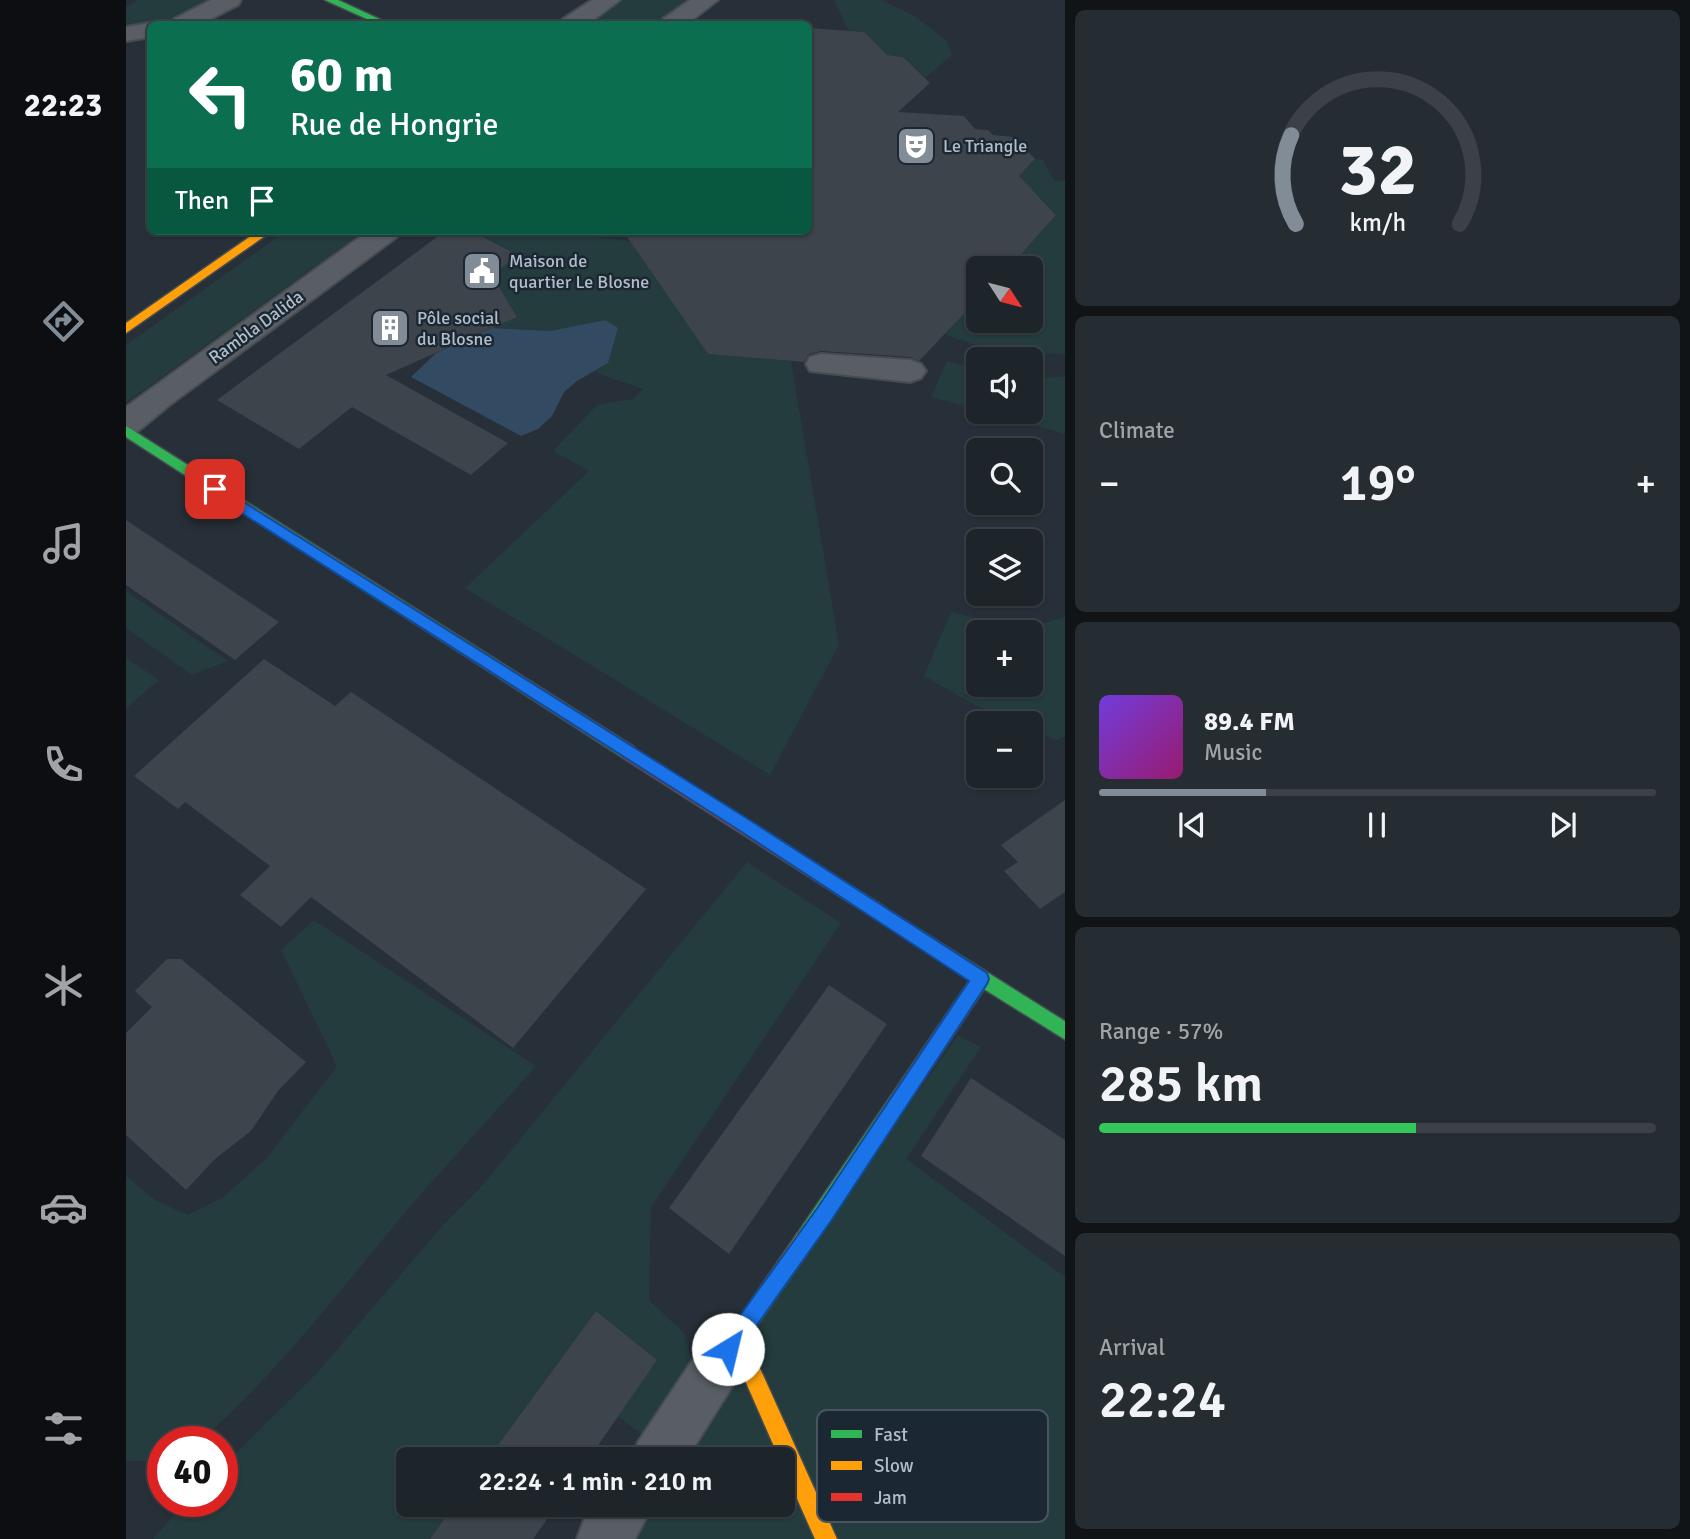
<!DOCTYPE html>
<meta charset="utf-8">
<style>
:root{--surface:#1d242a;--page:#252c32;--text:#f1f3f6;--muted:#a0a4a8;--line:#3b4147;--accent:#818c96}
body{margin:0;font-family:Signika,sans-serif;background:var(--page);color:var(--text);height:100vh;display:flex;flex-direction:column;font-size:26px;white-space:nowrap}
*{box-sizing:border-box;margin:0}
p{font-size:23px;color:var(--muted)}
.icon{flex:none;width:38px;height:38px;fill:none;stroke:currentColor;stroke-width:2;stroke-linecap:round;stroke-linejoin:round}
.map{position:relative;flex:1;overflow:hidden}
.panel{display:flex;flex-direction:column;gap:10px;padding:10px;background:#101417;width:625px}
.panel>*{flex:none}
.banner{position:absolute;left:21px;top:21px;width:665px;height:214px;border-radius:10px;box-shadow:0 2px 5px #0004,0 0 0 2px var(--line);background:#0b6e4f;color:#fff;overflow:hidden}
.needle{width:46px;rotate:126deg}
.buttons{position:absolute;left:840px;top:256px;display:grid;gap:14px}
.buttons a{display:grid;place-items:center;width:77px;height:77px;border-radius:10px;background:var(--surface);box-shadow:0 2px 5px #0004,0 0 0 2px var(--line);font-size:35px}
.speed{position:absolute;left:21px;top:1426px;display:flex;gap:14px;font-size:35px;font-weight:700;text-align:center}
.speed>*{display:grid;place-content:center;width:91px;height:91px;border-radius:50%;background:var(--surface);box-shadow:0 2px 5px #0004,0 0 0 2px var(--line);line-height:1}
.speed .limit{border:10px solid #d22;background:#fff;color:#111}
.pin{position:absolute;display:grid;place-items:center;width:60px;height:60px;color:#fff;margin:-30px;border-radius:14px;box-shadow:0 4px 10px #0006}
.me{position:absolute;width:77px;margin:-38px;rotate:36deg;stroke-linejoin:round;filter:drop-shadow(0 0 5px #0008)}
.turn{display:flex;align-items:center;gap:24px;height:147px;padding:0 28px;font-size:32px}
.turn .icon{width:91px;height:91px;stroke-width:2.5}
.turn b{display:block;font-size:49px;line-height:60px}
.then{display:flex;align-items:center;height:66px;padding:0 28px;background:#0003;gap:14px;font-size:26px}
.big{font-size:52px;font-weight:600;line-height:1.1}
.panel .widget{flex:1;display:flex;flex-direction:column;justify-content:center;gap:10px;min-width:0;padding:0 24px;border-radius:10px;background:var(--page)}
.panel .dial{align-items:center;gap:0}
.dial svg{height:182px;overflow:visible;fill:none;stroke:var(--line);stroke-width:7;stroke-linecap:round;text-anchor:middle}
.dial text{fill:var(--text);stroke:none}
.song{display:flex;align-items:center;gap:21px}
.cover{width:84px;height:84px;border-radius:10px;background:linear-gradient(135deg,hsl(260 70% 55%),hsl(320 70% 35%))}
.played{height:7px;border-radius:4px;background:linear-gradient(90deg,var(--accent) 30%,var(--line) 30%)}
.keys{display:flex;justify-content:space-around;direction:ltr}
.heat{display:flex;justify-content:space-between;align-items:center;font-size:38px;direction:ltr}
.charge{height:10px;border-radius:5px;background:linear-gradient(90deg,#34c759 57%,var(--line) 0)}
.trip{position:absolute;left:270px;top:1447px;width:399px;height:70px;border-radius:10px;background:var(--surface);box-shadow:0 2px 5px #0004,0 0 0 2px var(--line);font-weight:600;line-height:70px;text-align:center}
main{display:flex;flex:1;min-height:0}
.dock{display:flex;flex-direction:column;width:126px;justify-content:space-around;align-items:center;background:#0c0e11;color:var(--muted)}
.dock .icon{width:49px;height:49px}
.dock .active{color:var(--accent)}
.dock b{font-size:32px;color:var(--text)}
.map>svg:first-child{display:block}
.green{fill:#243c3d;fill-rule:evenodd}
.water{fill:#334b62}
.building{fill:#3d444b}
.lines{fill:none;stroke-linecap:round;stroke-linejoin:round}
.street-casing{stroke:#464c52;stroke-width:4}
.fast-casing{stroke:#464c52;stroke-width:3}
.slow-casing{stroke:#464c52;stroke-width:3}
.jam-casing{stroke:#464c52;stroke-width:3}
.street{fill:#585e64;fill-rule:evenodd}
.fast{fill:#30b455;fill-rule:evenodd}
.slow{fill:#ff9f0a;fill-rule:evenodd}
.jam{fill:#e5322d;fill-rule:evenodd}
.route{fill:#1a73e8;stroke:#114b97;stroke-width:2}
.labels{text-anchor:middle;dominant-baseline:central;stroke-width:5;stroke-linejoin:round;paint-order:stroke}
.far-poi-label{font-size:18px;fill:#b1bdc9;stroke:#1b2732;text-anchor:start}
.far-street-label{font-size:18px;fill:#b1bdc9;stroke:#1b2732}
.key{fill:#1b2732;stroke:#48545f;stroke-width:2}
.key-label{font-size:19px;fill:#b1bdc9}
</style>
<main>
<nav class="dock">
<b>22:23</b>
<svg class="icon active" aria-label="directions" viewBox="0 0 24 24"><path d="M12 3l9 9-9 9-9-9zM9 14v-3h6M13 9l2 2-2 2"/></svg>
<svg class="icon" aria-label="music" viewBox="0 0 24 24"><path d="M9 18V5l10-2v13"/><circle cx="6" cy="18" r="3"/><circle cx="16" cy="16" r="3"/></svg>
<svg class="icon" aria-label="phone" viewBox="0 0 24 24"><path d="M5 4h4l2 5-3 2q2 4 5 5l2-3 5 2v4C11 20 4 13 5 4z"/></svg>
<svg class="icon" aria-label="climate" viewBox="0 0 24 24"><path d="M12 3v18M4 7l16 10M4 17L20 7"/></svg>
<svg class="icon" aria-label="car" viewBox="0 0 24 24"><path d="M5 17H2v-5l4-1 3-4h7l3 4 3 1v5h-3M9 17h6M6 11h13"/><circle cx="7" cy="17" r="2"/><circle cx="17" cy="17" r="2"/></svg>
<svg class="icon" aria-label="filters" viewBox="0 0 24 24"><path d="M4 7h16M4 17h16"/><circle cx="9" cy="7" r="2"/><circle cx="15" cy="17" r="2"/></svg>
</nav>
<div class="map">
<svg width="940" height="1539" viewBox="0 0 940 1539">
<rect width="100%" height="100%" fill="#273038"/>
<path class="green" d="M12,0H92L55,20L0,29V7Z
M492,0H561L527,24H456Z
M708,0H755L789,16L820,40L826,55L799,78L777,57L761,55L738,32L722,30Z
M909,159L917,160L928,181L939,180V354C896,353 859,351 819,334L852,299V320H905V268H883L930,215L912,195L896,194L886,183Z
M160,231H238L0,403V345Z
M345,231H464L468,237L504,241L582,354L665,361L713,645L644,775L339,588L463,471L427,451L471,405L507,399L517,389L468,372L482,363L479,320L424,331L366,328L390,317L366,275L392,255Z
M821,361L852,369V409L805,397Z
M939,377V434L859,411H905V378Z
M0,591L102,661L66,675L0,628Z
M825,612L896,630L939,617V736L930,740L905,728V723C873,723 826,691 798,676ZM852,632H905V684H852Z
M0,658L33,680L0,708Z
M621,862L715,923L525,1207L523,1300L558,1333L566,1362L518,1436L492,1416L531,1360L470,1311L361,1459L282,1460V1505H328L304,1539H27L60,1502H96V1467L191,1373L317,1225L355,1187Z
M188,920L410,1066C361,1122 309,1176 262,1233C202,1306 144,1380 73,1442H37V1461H0V1176L29,1200L62,1215L96,1198L141,1158L211,1066L155,950Z
M832,1035L855,1047L780,1159L939,1277V1539H489L509,1505H656V1460L536,1459Z"/>
<path class="water" d="M479,320L492,328L482,363L451,381L438,392L426,416L412,429L395,436L285,377L310,353L366,328L424,331Z"/>
<path class="building" d="M682,28L738,32L761,55L777,57L804,83L772,112L838,116L849,129L862,130L867,135L888,137L909,159L893,176L930,215L883,268H852V299L793,361L784,357L695,351L683,354L678,362L582,354L497,231H682Z
M319,231H345L392,255L366,275L391,317L260,375L382,443L345,475L226,407L173,449L91,400Z
M0,520L153,622L109,660L0,585Z
M138,659L209,706L225,692L520,889L387,1048L185,897L155,927L114,895L144,866L59,802L52,809L8,776Z
M939,800V892L914,909L878,871L892,862L875,845Z
M41,959H55L180,1062L152,1091L125,1131L89,1159L60,1190L0,1135V1033L26,1007L9,991Z
M703,985L761,1024L603,1254L543,1208Z
M845,1078L939,1140V1256L795,1156Z
M470,1311L531,1360L462,1460H361Z
M328,1505H431L407,1539H304Z"/>
<g class="lines">
<defs>
<path id="street" d="M85,0H115L112,5L75,24H45L48,19Z
M466,0H494L462,24H434L437,19Z
M564,0H592L561,24H534L537,19Z
M24,23L32,24H24V37L0,41V27Z
M242,231H275L271,237L45,404L11,432L0,435V407Z
M695,354L784,360L795,364L800,371L795,378L784,382L684,371L680,364L684,357Z
M602,1324L619,1332L627,1349L619,1366L560,1460H505L512,1442L585,1332Z
M469,1505H527L509,1539H451L458,1520Z"/>
<path id="fast" d="M199,0H212L264,24H252Z
M0,426L508,747L510,752L508,757H496L0,437Z
M751,903L940,1022V1040L858,989L685,1248L678,1251L671,1248L668,1241L671,1234L844,980L745,916L743,911L745,906Z"/>
<path id="slow" d="M132,231H146L0,333V323Z
M678,1231L685,1234L688,1241L685,1248L615,1348L632,1364L711,1539H689L656,1465V1460H654L618,1378L595,1356L592,1349L671,1234Z"/>
<path id="jam" d="M502,746L757,906L759,911L757,916L751,919L745,916L496,757L494,752L496,747Z"/>
</defs>
<use href="#street" class="street-casing"/>
<use href="#fast" class="fast-casing"/>
<use href="#slow" class="slow-casing"/>
<use href="#jam" class="jam-casing"/>
<use href="#street" class="street"/>
<use href="#fast" class="fast"/>
<use href="#slow" class="slow"/>
<use href="#jam" class="jam"/>
</g>
<path class="route" d="M89,484L622,819L861,973L863,979L861,984L705,1221L609,1356L602,1359L595,1356L592,1349L595,1342L692,1207L843,981L611,829L84,493L82,489Z"/>
<defs>
<symbol id="theatre-square" viewBox="-11 -11 22 22"><rect x="-9" y="-9" width="18" height="18" rx="4" fill="#818c96" stroke="#1b2732"/><path d="M-5-5.5Q0-4 5-5.5V0Q5 5 0 6Q-5 5-5 0ZM-3.3-2.5H-1v1.5H-3.3ZM1-2.5H3.3v1.5H1ZM-2.8 1Q0 5.5 2.8 1Z" fill="#fff"/></symbol>
<symbol id="civic-square" viewBox="-11 -11 22 22"><rect x="-9" y="-9" width="18" height="18" rx="4" fill="#818c96" stroke="#1b2732"/><path d="M-.6-6.5H3V-4.5H.6V-3L4-1V1h2V6H-6V1h2V-1L-.6-3ZM-1.2 2.5V6h2.4V2.5Z" fill="#fff"/></symbol>
<symbol id="building-square" viewBox="-11 -11 22 22"><rect x="-9" y="-9" width="18" height="18" rx="4" fill="#818c96" stroke="#1b2732"/><path d="M-4-6H4V6H1V3H-1V6H-4ZM-2.5-4.3h1.7v1.8h-1.7ZM.8-4.3h1.7v1.8H.8ZM-2.5-1h1.7V.8h-1.7ZM.8-1h1.7V.8H.8Z" fill="#fff"/></symbol>
</defs>
<g fill-rule="evenodd">
<use href="#theatre-square" x="768" y="124" width="44" height="44"/>
<use href="#civic-square" x="334" y="249" width="44" height="44"/>
<use href="#building-square" x="242" y="306" width="44" height="44"/>
</g>
<g class="labels">
<g class="far-poi-label">
<text x="817" y="146">Le Triangle</text>
<text x="383" y="261">Maison de<tspan x="383" dy="21">quartier Le Blosne</tspan></text>
<text x="291" y="318">Pôle social<tspan x="291" dy="21">du Blosne</tspan></text>
</g>
<g class="far-street-label">
<text transform="translate(130 327) rotate(-36)">Rambla Dalida</text>
</g>
</g>
<rect x="691" y="1410" width="231" height="112" rx="10" class="key"/>
<rect x="705" y="1430" width="31" height="8" fill="#30b455"/>
<rect x="705" y="1461" width="31" height="9" fill="#ff9f0a"/>
<rect x="705" y="1493" width="31" height="8" fill="#e5322d"/>
<g class="key-label">
<text x="748" y="1441">Fast</text>
<text x="748" y="1472">Slow</text>
<text x="748" y="1504">Jam</text>
</g>
</svg>
<div class="buttons">
<a><svg class="needle" viewBox="-14 -14 28 28"><path d="M0-13l5 13h-10z" fill="#e53935"/><path d="M0 13l5-13h-10z" fill="#a0a4a8"/></svg></a>
<a><svg class="icon" aria-label="sound" viewBox="0 0 24 24"><path d="M4 9h4l5-4v14l-5-4H4zM17 9q2 3 0 6"/></svg></a>
<a><svg class="icon" aria-label="search" viewBox="0 0 24 24"><circle cx="10" cy="10" r="6"/><path d="M15 15l6 6"/></svg></a>
<a><svg class="icon" aria-label="layers" viewBox="0 0 24 24"><path d="M12 4l9 5-9 5-9-5zM3 14l9 5 9-5"/></svg></a>
<a>+</a>
<a>−</a>
</div>
<div class="speed"><div class="limit">40</div></div>
<div class="pin" style="left:89px;top:489px;background:#d93025"><svg class="icon" aria-label="arrive" viewBox="0 0 24 24"><path d="M6 21V4h12l-3 4 3 4H6"/></svg></div>
<svg class="me" style="left:602px;top:1349px" viewBox="-20 -20 40 40"><circle r="19" fill="#fff"/><path d="M0-13L10 11 0 6-10 11z" fill="#1a73e8"/></svg>
<div class="trip">22:24 · 1 min · 210 m</div>
<div class="banner">
<div class="turn"><svg class="icon" aria-label="left" viewBox="0 0 24 24"><path d="M17 20v-9H6M10 6l-5 5 5 5"/></svg><div><b>60 m</b>Rue de Hongrie</div></div>
<div class="then">Then<svg class="icon" aria-label="arrive" viewBox="0 0 24 24"><path d="M6 21V4h12l-3 4 3 4H6"/></svg></div>
</div>
</div>
<section class="panel">
<div class="widget dial"><svg viewBox="0 0 100 80">
<path d="M14 69A42 42 0 1 1 86 69"/>
<path d="M14 69A42 42 0 0 1 12 30" stroke="#818c96"/>
<text x="50" y="56" font-size="32" font-weight="700">32</text>
<text x="50" y="72" font-size="11">km/h</text>
</svg></div>
<div class="widget"><p>Climate</p>
<div class="heat"><a>−</a><b class="big">19°</b><a>+</a></div>
</div>
<div class="widget">
<div class="song"><i class="cover"></i><div><b>89.4 FM</b><p>Music</p></div></div>
<div class="played"></div>
<div class="keys"><svg class="icon" aria-label="previous" viewBox="0 0 24 24"><path d="M18 5L8 12l10 7zM5 5v14"/></svg><svg class="icon" aria-label="pause" viewBox="0 0 24 24"><path d="M8 5v14M16 5v14"/></svg><svg class="icon" aria-label="next" viewBox="0 0 24 24"><path d="M6 5l10 7-10 7zM19 5v14"/></svg></div>
</div>
<div class="widget"><p>Range · 57%</p><b class="big">285 km</b><div class="charge"></div></div>
<div class="widget"><p>Arrival</p><b class="big">22:24</b></div>
</section>
</main>
